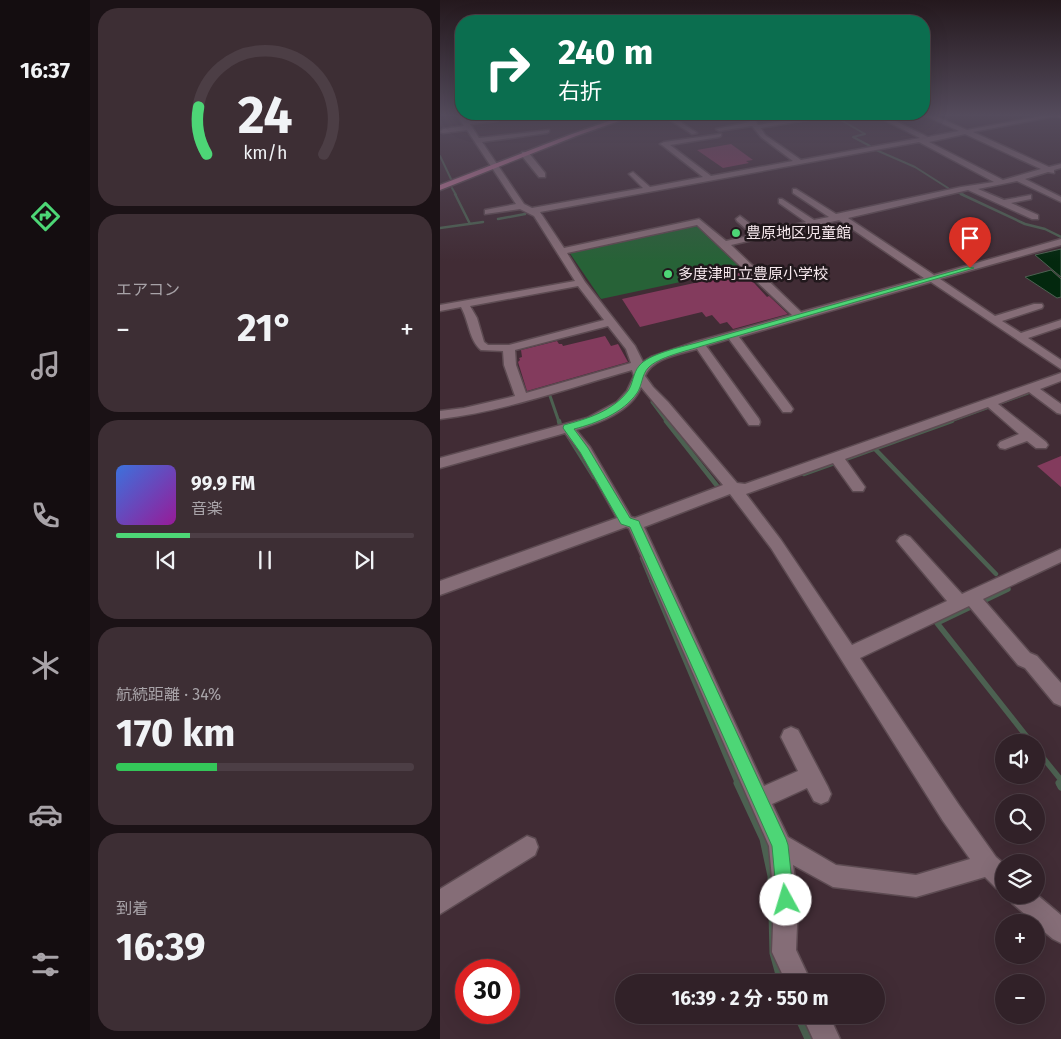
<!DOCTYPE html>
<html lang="ja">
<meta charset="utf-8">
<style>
:root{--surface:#312128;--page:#3d2e34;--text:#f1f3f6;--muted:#a8a3a8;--line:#4c3e45;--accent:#4dd676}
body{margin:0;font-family:"Fira Sans","Noto Sans JP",sans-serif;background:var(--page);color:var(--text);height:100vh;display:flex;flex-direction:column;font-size:19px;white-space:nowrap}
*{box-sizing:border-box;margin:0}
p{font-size:16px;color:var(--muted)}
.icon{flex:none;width:28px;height:28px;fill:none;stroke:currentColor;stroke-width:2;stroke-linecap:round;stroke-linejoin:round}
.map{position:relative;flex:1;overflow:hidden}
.side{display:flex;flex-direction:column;gap:8px;padding:8px;background:#1b1216;width:350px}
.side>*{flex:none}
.guide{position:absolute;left:15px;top:15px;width:475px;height:105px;border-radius:20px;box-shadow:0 5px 20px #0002,0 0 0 1px var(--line);background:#0b6e4f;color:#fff;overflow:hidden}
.fabs{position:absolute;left:555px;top:734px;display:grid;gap:10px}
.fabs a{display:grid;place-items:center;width:50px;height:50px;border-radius:50%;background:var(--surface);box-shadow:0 5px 20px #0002,0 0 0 1px var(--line);font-size:25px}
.speed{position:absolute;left:15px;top:959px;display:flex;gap:10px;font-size:25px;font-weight:700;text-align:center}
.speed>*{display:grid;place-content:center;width:65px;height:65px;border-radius:50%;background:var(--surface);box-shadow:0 5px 20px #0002,0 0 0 1px var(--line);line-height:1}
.speed .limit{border:8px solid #d22;background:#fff;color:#111}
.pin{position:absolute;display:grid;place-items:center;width:42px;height:42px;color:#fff;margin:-51px -21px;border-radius:50% 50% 50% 0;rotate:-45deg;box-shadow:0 0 5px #0007}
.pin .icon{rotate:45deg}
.me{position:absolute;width:55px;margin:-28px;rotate:354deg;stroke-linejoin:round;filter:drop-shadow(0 0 4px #0008)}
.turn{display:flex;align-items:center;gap:18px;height:105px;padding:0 20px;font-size:22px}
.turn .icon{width:65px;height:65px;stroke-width:2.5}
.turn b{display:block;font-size:35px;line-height:42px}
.big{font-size:38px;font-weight:700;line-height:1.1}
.side .card{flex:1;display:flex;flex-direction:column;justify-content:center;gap:8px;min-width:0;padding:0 18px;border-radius:20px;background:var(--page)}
.side .dial{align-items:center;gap:0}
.dial svg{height:130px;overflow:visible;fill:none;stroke:var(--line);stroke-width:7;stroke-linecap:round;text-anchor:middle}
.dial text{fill:var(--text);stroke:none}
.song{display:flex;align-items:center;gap:15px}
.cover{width:60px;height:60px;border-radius:8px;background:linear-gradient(135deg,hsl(220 70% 55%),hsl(300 70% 35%))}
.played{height:5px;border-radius:2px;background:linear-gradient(90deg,var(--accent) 25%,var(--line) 25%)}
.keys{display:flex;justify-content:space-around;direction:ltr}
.heat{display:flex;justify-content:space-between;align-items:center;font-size:28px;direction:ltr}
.charge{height:8px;border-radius:4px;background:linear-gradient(90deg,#34c759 34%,var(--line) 0)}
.trip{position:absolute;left:175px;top:974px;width:270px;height:50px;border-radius:25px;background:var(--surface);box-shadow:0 5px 20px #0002,0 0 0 1px var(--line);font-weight:700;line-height:50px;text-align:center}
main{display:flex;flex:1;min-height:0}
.menu{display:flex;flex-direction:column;width:90px;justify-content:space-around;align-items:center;background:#140d10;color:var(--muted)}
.menu .icon{width:35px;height:35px}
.menu .current{color:var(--accent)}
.menu b{font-size:22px;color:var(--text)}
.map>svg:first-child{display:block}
.green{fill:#276237}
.water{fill:#03280e;stroke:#4c6151}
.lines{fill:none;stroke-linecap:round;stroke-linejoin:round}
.stream-far5{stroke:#4c6151;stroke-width:2}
.stream-far4{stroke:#4c6151;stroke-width:2.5}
.stream-far3{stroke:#4c6151;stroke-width:3}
.stream-far2{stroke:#4c6151;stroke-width:4.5}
.stream-far1{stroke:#4c6151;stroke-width:5.5}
.stream{stroke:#4c6151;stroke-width:7}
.building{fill:#833b5d}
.minor-casing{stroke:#5d4b52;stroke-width:3}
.major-casing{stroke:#5d4b52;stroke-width:3}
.minor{fill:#856d77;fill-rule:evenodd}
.major{fill:#c07899;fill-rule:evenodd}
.route{fill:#4dd676;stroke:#328b4d}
.poi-dot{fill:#4dd676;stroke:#21181c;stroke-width:2}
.labels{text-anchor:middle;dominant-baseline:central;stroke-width:5;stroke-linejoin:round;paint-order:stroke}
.far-poi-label{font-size:15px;fill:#f5e7ec;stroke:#21181c;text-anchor:start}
</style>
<main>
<nav class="menu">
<b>16:37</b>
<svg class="icon current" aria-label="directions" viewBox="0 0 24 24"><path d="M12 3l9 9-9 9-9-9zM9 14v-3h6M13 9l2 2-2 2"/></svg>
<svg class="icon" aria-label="music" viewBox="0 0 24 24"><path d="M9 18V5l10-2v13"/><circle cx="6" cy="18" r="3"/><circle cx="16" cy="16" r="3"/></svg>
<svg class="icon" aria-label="phone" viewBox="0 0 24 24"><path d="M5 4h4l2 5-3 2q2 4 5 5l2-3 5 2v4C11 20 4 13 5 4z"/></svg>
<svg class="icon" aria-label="climate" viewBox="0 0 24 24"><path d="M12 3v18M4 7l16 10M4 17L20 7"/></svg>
<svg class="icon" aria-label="car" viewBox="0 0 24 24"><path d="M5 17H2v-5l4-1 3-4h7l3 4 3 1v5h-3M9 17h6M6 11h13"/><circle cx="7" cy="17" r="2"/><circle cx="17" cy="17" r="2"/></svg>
<svg class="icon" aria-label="filters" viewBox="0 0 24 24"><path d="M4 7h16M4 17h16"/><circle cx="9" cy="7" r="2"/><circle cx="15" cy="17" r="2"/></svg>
</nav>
<section class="side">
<div class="card dial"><svg viewBox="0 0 100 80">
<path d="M14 69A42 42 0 1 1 86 69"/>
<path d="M14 69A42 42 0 0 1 9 40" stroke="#4dd676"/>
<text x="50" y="56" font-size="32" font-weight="700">24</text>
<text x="50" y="72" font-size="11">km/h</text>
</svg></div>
<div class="card"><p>エアコン</p>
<div class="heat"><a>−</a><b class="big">21°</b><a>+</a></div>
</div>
<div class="card">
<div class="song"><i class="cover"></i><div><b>99.9 FM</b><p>音楽</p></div></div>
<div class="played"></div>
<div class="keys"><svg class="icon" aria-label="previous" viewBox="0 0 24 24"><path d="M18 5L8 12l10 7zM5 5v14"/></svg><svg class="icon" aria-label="pause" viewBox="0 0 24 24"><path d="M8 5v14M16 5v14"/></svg><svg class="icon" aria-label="next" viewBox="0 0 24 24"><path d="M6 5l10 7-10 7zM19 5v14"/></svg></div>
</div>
<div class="card"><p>航続距離 · 34%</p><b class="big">170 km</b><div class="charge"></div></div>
<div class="card"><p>到着</p><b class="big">16:39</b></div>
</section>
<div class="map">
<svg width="621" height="1039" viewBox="0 0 621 1039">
<rect width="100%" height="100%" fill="#412c35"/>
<path class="green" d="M258,225L306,268L161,299L129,252Z"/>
<path class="water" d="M621,249V277L595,255Z
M611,270L621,279V297L617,298L585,277Z"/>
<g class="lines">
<path class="stream-far5" d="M345,115L353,120
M356,122L394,116L425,134L413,137L430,146
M436,150L475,167L508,188
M0,156L11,179
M12,188L16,195
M517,192L524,195"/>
<path class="stream-far4" d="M15,194L30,224
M521,194L585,224L605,229L621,237
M58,219L85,214
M0,228L43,222"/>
<path class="stream-far3" d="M109,393L119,422
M212,402L227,422
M508,422L588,393"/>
<path class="stream-far2" d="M119,421L120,425
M226,421L278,487
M129,437L154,477
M435,449L556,574
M364,474L512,421
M202,558L212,582"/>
<path class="stream-far1" d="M212,581L298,784
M568,589L497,623L591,742
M596,749L621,780
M619,784L621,782"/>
<path class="stream" d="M297,783L323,839L331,876L333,953L341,982
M619,783L621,787
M357,1015L368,1039"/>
</g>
<path class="building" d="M291,144L313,160L306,161L309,163L283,168L257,150Z
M304,272L327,297L329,296L348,314L293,329L287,322L280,324L272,315L266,317L262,312L200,327L182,299Z
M165,336L171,346L178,344L188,362L87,391L78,362L80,360L79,358L82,357L81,350L117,341L119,344H122L123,346Z
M621,456V487L597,466Z"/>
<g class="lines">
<defs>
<path id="minor" d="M17,115H23L27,121L59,118L60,119L57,121L30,124L39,138L109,130V132L107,133L42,142L84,204L92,208L203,188L189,174L193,172L210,187L263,177L222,145L220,144L224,142L281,134V136L279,137L230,145L271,176L353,161L321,137L312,126L279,131L276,129L310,122L305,115H311L318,125L378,115H395L321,128L325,135L361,160L480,138L434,115H443L488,137L519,131L484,115H493L527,130L606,115H621L533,132L609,167L621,164V168L614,170V173L608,172L585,179L621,197V202L577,181L538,189L564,200L591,195V199L571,203L598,215V219H592L528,190L408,218L494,275L621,239V245L500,279L555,316L594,304H602L603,306L602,308L562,321L581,333L621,320V327L588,338L621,360V369L491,282L299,337L351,406L353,409L351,412H343L289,339L266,346L319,419L320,422L319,425H309L257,349C240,354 212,358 205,376L213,387L228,402L297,483L305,484L621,373V381L600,389L621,404V414L617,413L589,392L558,404L606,442L608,445L606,448H596L587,441L565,449L560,448L558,445L560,442L579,434L548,407L405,459L425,487L423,491H413L393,463L306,494L341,540L412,645L507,601L460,545L457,541L460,537L465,535L470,537L522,594L621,549V562L543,599L590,653L597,656L621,683V706L614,703L585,668L578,665L529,606L420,658L519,805L556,857L564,864V891L556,888L545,877L476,897L393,887L353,865L358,900L356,950L371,982H346L332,952L334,900L329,846L189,528L186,527L0,595V581L177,518L140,452L125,433L0,468V458L147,418L177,402L187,391L194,376L192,370C129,388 65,411 0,419V411L24,408L75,396L64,365L63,351L41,350C29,340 29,321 21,307L0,311V305L135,281L94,216L80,209L45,214V210L76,204L27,130L3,133L0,132L3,129L24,126ZM525,134L601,169L563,180L489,142ZM479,142L554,182L521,187L396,214L356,189H353V193L389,217L374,220L342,199H339V203L366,222L322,233L300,216L296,219L297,221L313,235L286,241L259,219L124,248L100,212ZM399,220L484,278L361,312L291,245ZM257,225L352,315L255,342L211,357L203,362L195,346L145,282L127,253ZM138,286L164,320L69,345H48L44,342L37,318L30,306ZM168,326L186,349L191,363L86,393L76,365L75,350ZM201,387L283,485L195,518L191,517L150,447L136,430C159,423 191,412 201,387ZM290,494L331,548L503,821L530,859L476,875L396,865L348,837L332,804L367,788L374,801L381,804L388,801L391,794L388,787L358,730L351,727L344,730L341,737L358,771L324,786L204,527Z
M222,115H230L257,133L252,134Z
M82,152H88L105,173V177H99L82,156Z
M87,836L95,839L98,847L95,855L0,914V889Z
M596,894L621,915V943L613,939L596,925V922H594L572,903L569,895Z
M362,1015H389L400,1039H373Z"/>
<path id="major" d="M186,115H196L136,136L0,190V185L132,134Z
M615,115H621V118Z"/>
</defs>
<use href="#minor" class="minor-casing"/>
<use href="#major" class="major-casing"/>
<use href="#minor" class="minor"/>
<use href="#major" class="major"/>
</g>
<linearGradient id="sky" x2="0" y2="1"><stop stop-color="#24181d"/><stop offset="0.44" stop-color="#544b5c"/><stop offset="1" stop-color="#544b5c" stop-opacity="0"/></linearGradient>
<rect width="621" height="261" fill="url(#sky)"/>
<path class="route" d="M528,267L534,268L262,346C247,351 218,357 208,368C202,374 202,386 197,393C183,413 157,423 134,429L148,448L190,518L199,521L200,524L346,839L348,845L354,900L352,906L346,908L339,906L337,900L332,846L190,527L181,524L140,452L123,428L124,425C147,419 173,411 188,391C193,384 193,373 199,366C208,354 241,347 256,343Z"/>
<g class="poi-dot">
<circle cx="296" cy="233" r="5"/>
<circle cx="228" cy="274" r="5"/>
</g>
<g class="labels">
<g class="far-poi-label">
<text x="306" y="233">豊原地区児童館</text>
<text x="238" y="274">多度津町立豊原小学校</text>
</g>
</g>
</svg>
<div class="fabs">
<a><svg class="icon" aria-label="sound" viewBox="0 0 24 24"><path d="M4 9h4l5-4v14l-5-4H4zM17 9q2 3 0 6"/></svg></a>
<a><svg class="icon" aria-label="search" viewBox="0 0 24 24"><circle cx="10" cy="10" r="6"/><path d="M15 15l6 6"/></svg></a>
<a><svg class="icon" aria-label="layers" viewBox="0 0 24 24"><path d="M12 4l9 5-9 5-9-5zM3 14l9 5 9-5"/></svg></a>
<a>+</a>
<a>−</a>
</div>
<div class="speed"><div class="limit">30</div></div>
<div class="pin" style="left:530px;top:268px;background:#d93025"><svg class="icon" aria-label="arrive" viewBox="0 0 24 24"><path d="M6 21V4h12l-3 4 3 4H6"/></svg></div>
<svg class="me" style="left:346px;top:900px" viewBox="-20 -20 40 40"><circle r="19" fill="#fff"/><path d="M0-13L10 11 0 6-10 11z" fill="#4dd676"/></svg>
<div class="trip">16:39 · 2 分 · 550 m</div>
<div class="guide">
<div class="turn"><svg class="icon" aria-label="right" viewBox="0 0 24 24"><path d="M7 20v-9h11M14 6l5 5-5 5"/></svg><div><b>240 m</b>右折</div></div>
</div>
</div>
</main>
